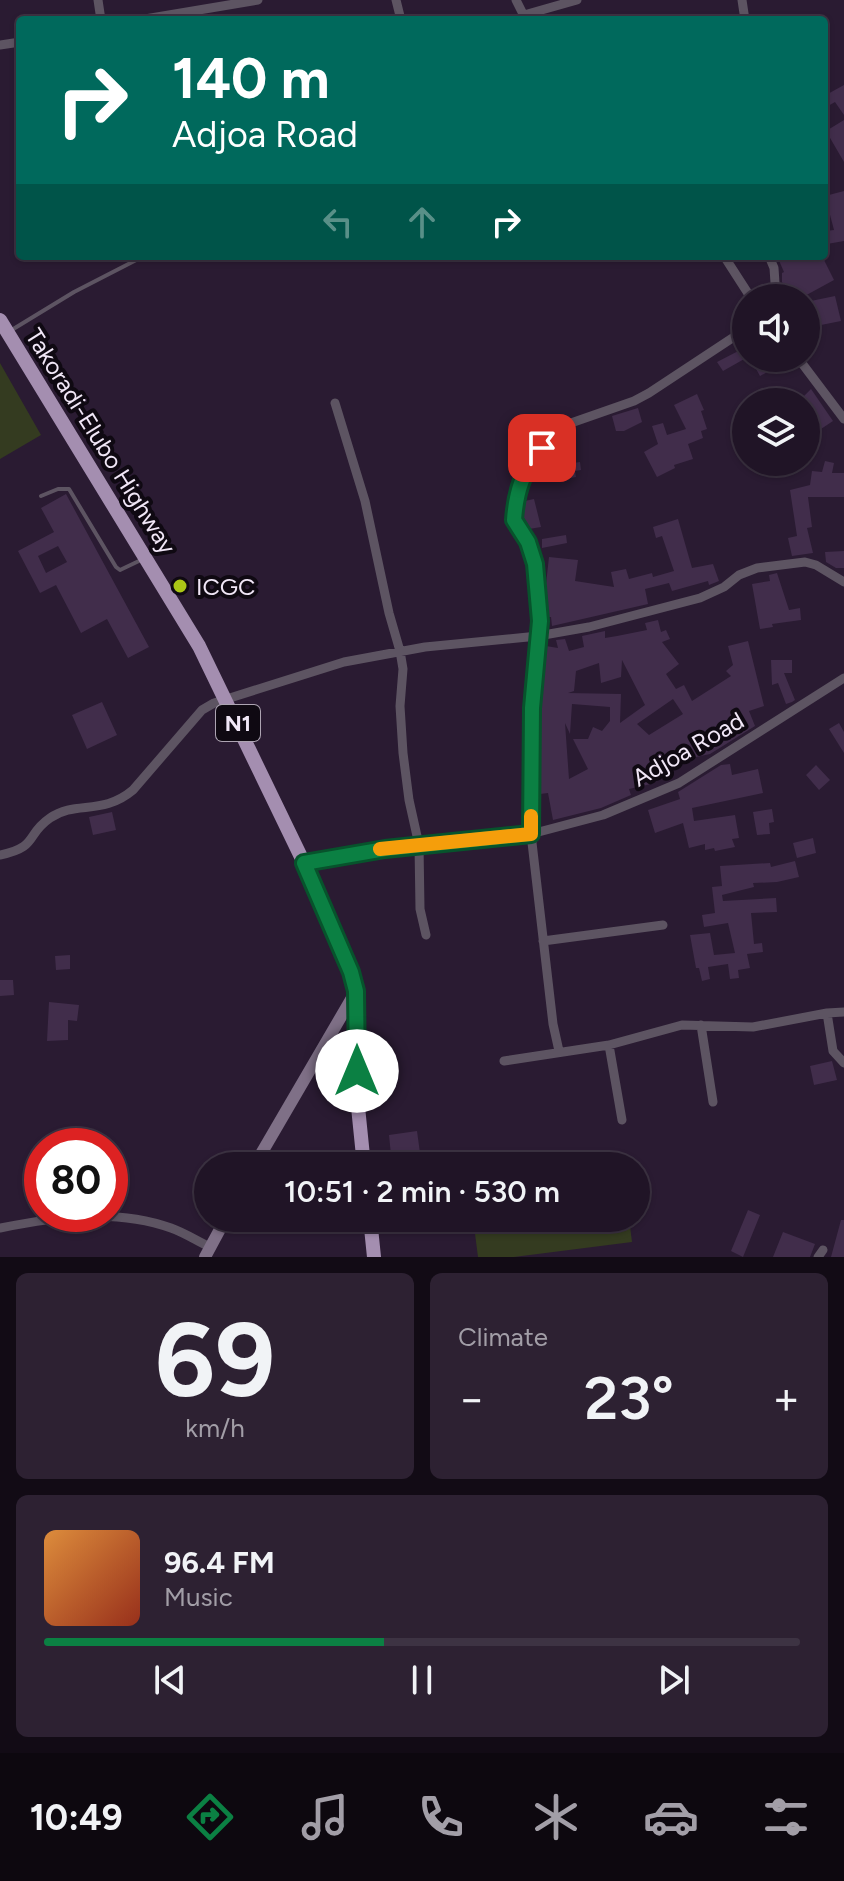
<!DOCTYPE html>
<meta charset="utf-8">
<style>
:root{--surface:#201426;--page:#2d2132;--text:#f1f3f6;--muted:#a29ea7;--line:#3d3343;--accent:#0b8043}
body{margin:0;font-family:Figtree,sans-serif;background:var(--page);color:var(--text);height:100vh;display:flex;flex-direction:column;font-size:30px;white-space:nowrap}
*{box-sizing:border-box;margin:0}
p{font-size:26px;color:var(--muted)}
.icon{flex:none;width:44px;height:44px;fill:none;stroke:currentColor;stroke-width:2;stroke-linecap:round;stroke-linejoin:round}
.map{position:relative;height:1257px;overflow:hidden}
.details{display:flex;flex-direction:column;gap:16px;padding:16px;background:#120b15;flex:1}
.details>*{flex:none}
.top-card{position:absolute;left:16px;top:16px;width:812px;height:244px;border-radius:8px;box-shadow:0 2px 6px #0004,0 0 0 2px var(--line);background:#00695c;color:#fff;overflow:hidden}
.controls{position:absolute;left:732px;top:284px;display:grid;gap:16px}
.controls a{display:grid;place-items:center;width:88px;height:88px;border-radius:50%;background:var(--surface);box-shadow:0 2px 6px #0004,0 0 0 2px var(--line);font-size:40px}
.speed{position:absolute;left:24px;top:1128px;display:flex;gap:16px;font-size:40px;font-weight:700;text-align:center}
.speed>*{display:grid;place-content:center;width:104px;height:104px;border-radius:50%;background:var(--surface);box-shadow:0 2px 6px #0004,0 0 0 2px var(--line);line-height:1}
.speed .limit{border:12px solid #d22;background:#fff;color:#111}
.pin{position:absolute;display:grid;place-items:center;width:68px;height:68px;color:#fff;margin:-34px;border-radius:16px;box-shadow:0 4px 12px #0006}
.me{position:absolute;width:88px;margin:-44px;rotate:0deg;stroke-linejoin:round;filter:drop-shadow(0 0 6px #0008)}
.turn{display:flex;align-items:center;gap:28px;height:168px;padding:0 24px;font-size:36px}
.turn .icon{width:104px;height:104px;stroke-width:2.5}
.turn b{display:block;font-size:56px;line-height:68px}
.lanes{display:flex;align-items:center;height:76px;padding:0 24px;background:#0003;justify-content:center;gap:40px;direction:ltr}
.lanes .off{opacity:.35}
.big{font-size:60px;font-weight:600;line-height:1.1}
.details .widget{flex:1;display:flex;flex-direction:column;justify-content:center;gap:12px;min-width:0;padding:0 28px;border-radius:12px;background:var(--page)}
.details .dial{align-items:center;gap:0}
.dial b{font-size:104px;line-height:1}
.song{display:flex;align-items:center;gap:24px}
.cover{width:96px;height:96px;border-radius:12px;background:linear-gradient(135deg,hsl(30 70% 55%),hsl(10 70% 35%))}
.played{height:8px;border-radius:4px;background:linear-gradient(90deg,var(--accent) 45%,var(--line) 45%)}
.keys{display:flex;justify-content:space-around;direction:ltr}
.heat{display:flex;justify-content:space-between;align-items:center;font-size:44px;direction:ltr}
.details .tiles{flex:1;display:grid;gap:16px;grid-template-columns:1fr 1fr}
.widget:last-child{grid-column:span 2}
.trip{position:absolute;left:194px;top:1152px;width:456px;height:80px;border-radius:40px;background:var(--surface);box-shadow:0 2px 6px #0004,0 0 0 2px var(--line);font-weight:600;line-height:80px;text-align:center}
.tab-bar{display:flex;height:128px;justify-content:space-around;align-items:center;background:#0d080f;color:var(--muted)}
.tab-bar .icon{width:56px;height:56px}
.tab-bar .current{color:var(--accent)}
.tab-bar b{font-size:36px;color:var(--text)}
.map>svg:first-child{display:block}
.green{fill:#343b20}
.building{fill:#412d4b;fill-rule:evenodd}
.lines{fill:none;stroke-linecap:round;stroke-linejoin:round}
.service{stroke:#5d5462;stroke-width:4}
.minor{stroke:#5d5462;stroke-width:9}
.secondary{stroke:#7f7087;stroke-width:12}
.trunk{stroke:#a48eb0;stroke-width:14}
.route-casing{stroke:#07532c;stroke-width:20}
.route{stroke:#0b8043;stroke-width:14}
.slow{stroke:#f59e0b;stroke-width:14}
.poi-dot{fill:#abc616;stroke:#0f0912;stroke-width:3}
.labels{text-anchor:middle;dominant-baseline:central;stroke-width:8;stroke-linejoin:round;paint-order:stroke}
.shield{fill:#0f0912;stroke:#ada4b2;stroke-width:2}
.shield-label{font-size:22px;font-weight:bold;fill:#f1e7f7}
.street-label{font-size:24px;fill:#f1e7f7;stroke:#0f0912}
.poi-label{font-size:24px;fill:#f1e7f7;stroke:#0f0912;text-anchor:start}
</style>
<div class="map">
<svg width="844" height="1257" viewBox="0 0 844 1257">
<rect width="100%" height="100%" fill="#2a1b32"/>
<path class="green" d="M0,363L41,435L0,459Z
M473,1218H629L632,1242L514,1257H478Z"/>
<path class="building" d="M844,85V115L835,102L828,106L824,100V96Z
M844,120V162L826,131Z
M844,191V241L827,244L825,231L834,230L825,196Z
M777,256H822L834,280L801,298H791L782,282V273L784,272Z
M835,296L841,321L806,328V302Z
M746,347V358L723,371L717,362Z
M750,358H761L765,364L774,359L778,366L760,376Z
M811,389L833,421L821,429L806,406V402L800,400Z
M697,394L704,410L701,411L707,429L701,431L703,438L688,444L693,459L674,465L675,468L657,477L644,452L658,444L652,426L663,423L667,435L686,429L674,405Z
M638,408L642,422L624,431H616L612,416Z
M568,434L573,463L580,462L581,470L575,471L576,477L559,480L553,449L558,448L557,444Z
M825,461L834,463L832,473H844V497H808L812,527L807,528L813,553L792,556L788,538L797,536L790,490L810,485L812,471L822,472Z
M66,494L149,647L128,658L107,619L81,633L56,585L40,593L18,551L54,532L41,508ZM58,546L67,562L46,573L38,556Z
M534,499L541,527L529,529L523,520L525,501Z
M678,519L692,568L713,564L719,581L709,585L708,581L672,591L669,583L645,589L648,604L552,626L551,617H547L546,584L549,557L578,560L575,581L614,587L611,572L626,569L629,579L652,573L653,577L674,571L662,536L656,538L653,527Z
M566,535L567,543L542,548V539Z
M844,551V568H836L826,562L825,552Z
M777,573L789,610L800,608L801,620L772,624L773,627L760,629L752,584L770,581L769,575Z
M658,620L661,632L666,630L670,639L662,642L679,664L666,674L676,689L684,685L692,701L731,676L726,671L733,665L728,646L748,641L764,706L749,711L755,726L710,754L682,760L677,753L655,760L656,767L648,769L651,784L629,789L631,795L601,808L553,820L548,793L540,794L539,783V725L546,646L558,648L556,640L565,639L569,651L584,647L582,636L605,631V638L617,636L647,630L645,623ZM622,660L645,705L620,723L621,694L568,693L574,691L576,671L599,663L601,683L621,677ZM673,699L683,714L649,735L637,724ZM572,704L610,707V721L602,731L593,727L588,739H573L588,769L569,779L565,723L570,734Z
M771,660H792V673H784L795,700L792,702L786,704L778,683L772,685Z
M102,702L117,735L87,749L72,715Z
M839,723L844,732V753L829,729Z
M730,764L732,775L758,769L763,793L692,808L694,821L735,815L739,838L732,839L735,847L715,851L714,848L705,850V844L689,848L683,823L655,833L648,810L680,799L678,792L721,765Z
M816,765L830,780L819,790L806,775Z
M772,809L774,822L769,823L770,834L757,835L753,812Z
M112,812L116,830L93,835L89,817Z
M813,838L816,853L797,858L793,843Z
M795,861L799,877L777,882L753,883L754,887L722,895L723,901L776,898L777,912L751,913L754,944L762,943L763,952L747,954L750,968L738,970L739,978L730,979L728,964L708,967L710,979L702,981L699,968H696L690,935L710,933L714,955L735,953L728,923L704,927L702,915L715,913L712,887L722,886L720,866L770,863L771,867Z
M70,955V969L56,970L55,956Z
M0,980H13L14,995L0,996Z
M49,1002L79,1005L77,1021L68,1020V1040L47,1041Z
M832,1061L837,1080L814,1085L810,1066Z
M417,1131L420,1153L405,1155V1159L396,1161L395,1155H391L389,1135Z
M748,1210L760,1215L743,1257L731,1251Z
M841,1220H844V1257H831Z
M783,1232L815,1244L810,1257H773Z"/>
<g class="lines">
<path class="service" d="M10,331L74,292L144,256
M41,496L58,489H69L116,567L120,570L141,560"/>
<path class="minor" d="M98,0L101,20
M396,0L401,20
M516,0L525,18
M742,0L745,20
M524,15L577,0
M139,20L258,0
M0,45L20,42
M724,256L751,298
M769,256L774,268L776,298
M798,358L844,419
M335,403L365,501L389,613L400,651L403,669L400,706L403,753L409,800L419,845L420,909L426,935
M0,855C39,847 25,835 50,818C76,800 102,816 133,790L202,710L214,703L344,662L425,647L538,636L589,627L700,598L724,587L739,575L757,568L805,562L816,565L844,582
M304,863L385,849L531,834L603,815L679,783L844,678
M543,941L663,925
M827,1013L833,1051L844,1063
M701,1025L713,1102
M609,1045L622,1120
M559,1051L553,1024L531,834L532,708L540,629L537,582L535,564L528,542L514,520L520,485L529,463L556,434L571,423L634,401L649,393L746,329
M504,1061L609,1045L682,1025L753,1027L827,1013L844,1012
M0,1228C56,1217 116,1208 171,1228C185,1233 197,1241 210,1247
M818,1257L823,1250"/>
<path class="secondary" d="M254,1166L356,991
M205,1257L226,1218"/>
<path class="trunk" d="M0,320L199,646L304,863L351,972L356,991L357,1097L364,1166
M370,1218L374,1257"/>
</g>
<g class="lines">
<defs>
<path id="route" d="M357,1071L356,991L351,972L304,863L385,849L531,834L532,708L540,621L535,564L528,542L514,520C516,492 523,469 542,448"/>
</defs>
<use href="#route" class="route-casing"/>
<use href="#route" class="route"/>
<path class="slow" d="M380,849L531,834V816"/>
</g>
<circle class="poi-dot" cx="180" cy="586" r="8"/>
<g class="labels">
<rect class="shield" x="216" y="705" width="44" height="36" rx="6"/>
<g class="shield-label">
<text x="238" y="723">N1</text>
</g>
<g class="street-label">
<text transform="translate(101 441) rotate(58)">Takoradi-Elubo Highway</text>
<text transform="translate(688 749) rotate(-30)">Adjoa Road</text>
</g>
<g class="poi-label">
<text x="196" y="586">ICGC</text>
</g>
</g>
</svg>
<div class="controls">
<a><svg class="icon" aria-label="sound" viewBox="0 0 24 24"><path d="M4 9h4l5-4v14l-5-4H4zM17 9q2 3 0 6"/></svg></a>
<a><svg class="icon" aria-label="layers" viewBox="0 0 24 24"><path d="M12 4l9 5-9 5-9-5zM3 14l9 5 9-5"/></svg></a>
</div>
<div class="speed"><div class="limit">80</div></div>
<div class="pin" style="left:542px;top:448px;background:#d93025"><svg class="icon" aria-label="arrive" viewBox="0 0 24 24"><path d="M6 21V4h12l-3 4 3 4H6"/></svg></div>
<svg class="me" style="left:357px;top:1071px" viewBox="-20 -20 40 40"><circle r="19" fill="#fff"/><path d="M0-13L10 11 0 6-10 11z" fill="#0b8043"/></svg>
<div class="trip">10:51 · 2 min · 530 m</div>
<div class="top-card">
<div class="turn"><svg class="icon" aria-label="right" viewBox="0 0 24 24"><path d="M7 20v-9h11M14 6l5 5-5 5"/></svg><div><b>140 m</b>Adjoa Road</div></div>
<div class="lanes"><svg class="icon off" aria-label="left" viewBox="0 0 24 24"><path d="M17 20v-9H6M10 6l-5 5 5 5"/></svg><svg class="icon off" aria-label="ahead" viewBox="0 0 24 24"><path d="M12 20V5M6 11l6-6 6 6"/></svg><svg class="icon" aria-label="right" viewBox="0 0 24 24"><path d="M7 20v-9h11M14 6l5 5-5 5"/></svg></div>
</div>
</div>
<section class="details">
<div class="tiles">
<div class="widget dial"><b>69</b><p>km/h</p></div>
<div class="widget"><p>Climate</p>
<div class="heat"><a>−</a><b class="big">23°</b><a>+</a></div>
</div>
<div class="widget">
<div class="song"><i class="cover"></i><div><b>96.4 FM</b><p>Music</p></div></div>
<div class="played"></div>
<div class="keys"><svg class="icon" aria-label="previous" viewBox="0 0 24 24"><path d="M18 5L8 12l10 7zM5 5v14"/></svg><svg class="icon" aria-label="pause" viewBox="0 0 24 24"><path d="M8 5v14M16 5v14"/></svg><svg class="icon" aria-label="next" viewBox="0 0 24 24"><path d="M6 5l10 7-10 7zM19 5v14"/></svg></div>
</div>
</div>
</section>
<nav class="tab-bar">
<b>10:49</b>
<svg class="icon current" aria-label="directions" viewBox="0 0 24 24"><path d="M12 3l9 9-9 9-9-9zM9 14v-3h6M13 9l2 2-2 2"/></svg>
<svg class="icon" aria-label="music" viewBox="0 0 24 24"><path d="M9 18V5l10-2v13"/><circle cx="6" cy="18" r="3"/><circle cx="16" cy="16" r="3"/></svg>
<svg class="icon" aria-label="phone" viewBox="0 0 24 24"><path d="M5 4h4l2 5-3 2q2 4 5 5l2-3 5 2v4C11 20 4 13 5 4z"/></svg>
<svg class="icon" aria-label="climate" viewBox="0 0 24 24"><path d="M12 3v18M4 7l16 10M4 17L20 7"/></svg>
<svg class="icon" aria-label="car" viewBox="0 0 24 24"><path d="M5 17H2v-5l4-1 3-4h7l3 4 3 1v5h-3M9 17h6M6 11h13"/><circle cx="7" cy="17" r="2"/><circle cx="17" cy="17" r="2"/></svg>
<svg class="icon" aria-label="filters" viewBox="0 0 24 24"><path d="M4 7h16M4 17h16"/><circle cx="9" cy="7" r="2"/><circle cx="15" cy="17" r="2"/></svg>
</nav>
